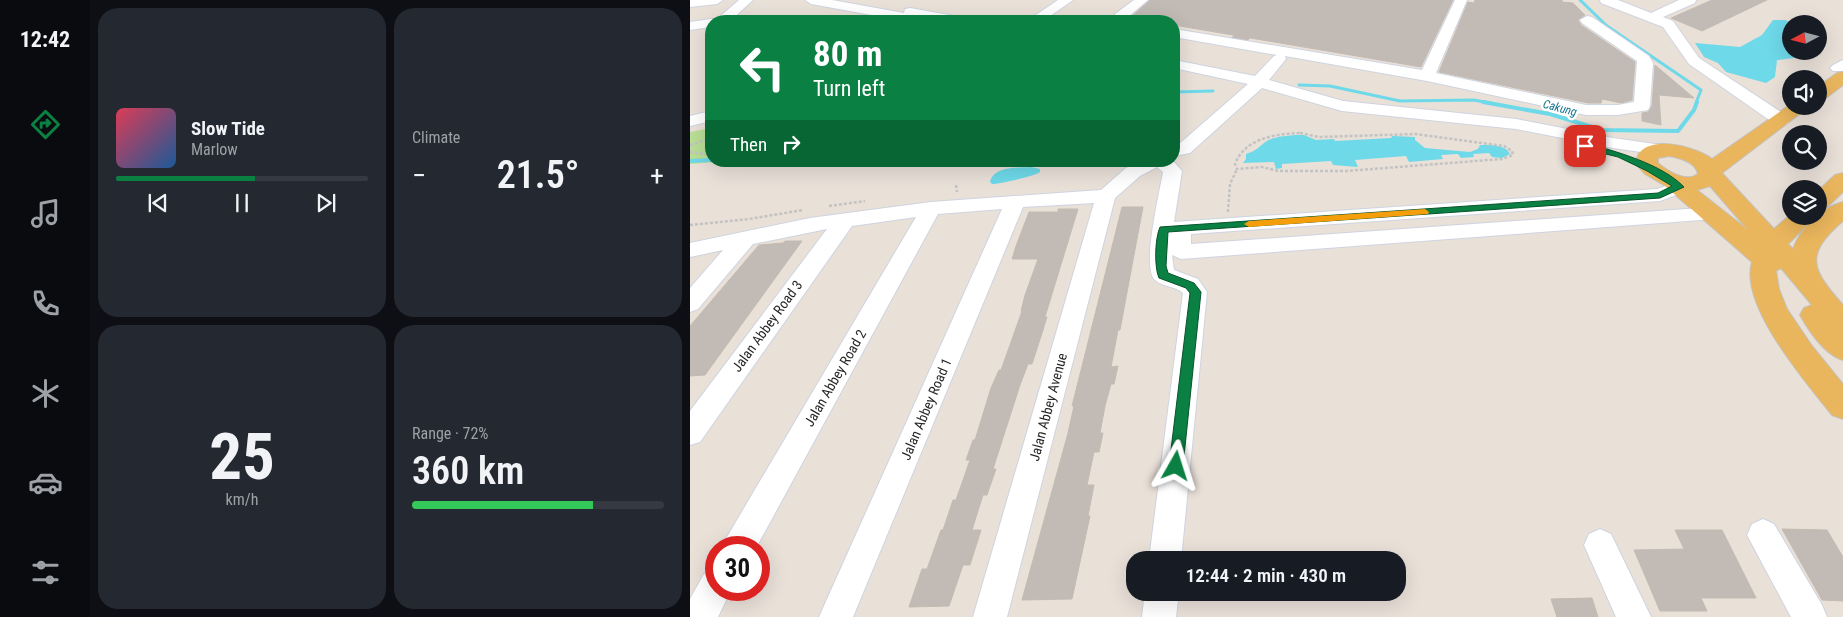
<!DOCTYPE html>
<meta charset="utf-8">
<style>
:root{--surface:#171b24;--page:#242831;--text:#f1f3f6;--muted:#9ea1a6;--line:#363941;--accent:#0b8043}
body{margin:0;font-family:"Roboto Condensed",sans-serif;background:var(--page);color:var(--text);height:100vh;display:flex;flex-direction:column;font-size:19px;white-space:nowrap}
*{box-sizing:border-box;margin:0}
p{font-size:16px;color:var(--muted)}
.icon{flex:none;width:28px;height:28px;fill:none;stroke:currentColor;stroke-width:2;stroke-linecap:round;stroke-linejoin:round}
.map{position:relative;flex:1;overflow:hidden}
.side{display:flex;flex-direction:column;gap:8px;padding:8px;background:#0d0f14;width:600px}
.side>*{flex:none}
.top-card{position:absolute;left:15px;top:15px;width:475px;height:152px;border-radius:20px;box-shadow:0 5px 20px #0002;background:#0b8043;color:#fff;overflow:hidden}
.needle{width:32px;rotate:263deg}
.fabs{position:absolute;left:1092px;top:15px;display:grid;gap:10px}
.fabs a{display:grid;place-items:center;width:45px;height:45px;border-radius:50%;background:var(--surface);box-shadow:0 5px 20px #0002;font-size:25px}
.speed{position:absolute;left:15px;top:536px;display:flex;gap:10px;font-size:25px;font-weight:700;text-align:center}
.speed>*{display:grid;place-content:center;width:65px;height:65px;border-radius:50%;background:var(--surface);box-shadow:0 5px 20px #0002;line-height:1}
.speed .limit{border:8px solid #d22;background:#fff;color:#111}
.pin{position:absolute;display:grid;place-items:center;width:42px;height:42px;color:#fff;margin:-21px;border-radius:10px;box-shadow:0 2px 8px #0006}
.me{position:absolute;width:55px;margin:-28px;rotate:6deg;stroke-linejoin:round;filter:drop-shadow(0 0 4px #0008)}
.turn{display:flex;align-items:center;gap:18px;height:105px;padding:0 25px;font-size:22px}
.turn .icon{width:65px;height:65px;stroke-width:2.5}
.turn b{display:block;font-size:35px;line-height:42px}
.then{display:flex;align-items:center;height:48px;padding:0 25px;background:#0003;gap:10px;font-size:19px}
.big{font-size:38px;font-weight:600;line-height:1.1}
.side .card{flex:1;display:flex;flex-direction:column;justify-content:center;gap:8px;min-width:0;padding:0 18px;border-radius:20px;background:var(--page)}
.side .dial{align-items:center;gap:0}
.dial b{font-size:65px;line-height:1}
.song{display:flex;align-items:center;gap:15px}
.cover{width:60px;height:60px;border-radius:8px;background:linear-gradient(135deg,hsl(350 70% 55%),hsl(210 70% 35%))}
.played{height:5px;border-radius:2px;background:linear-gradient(90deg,var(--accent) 55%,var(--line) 55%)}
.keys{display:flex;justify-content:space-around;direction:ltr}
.heat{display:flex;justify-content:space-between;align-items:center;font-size:28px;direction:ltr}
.charge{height:8px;border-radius:4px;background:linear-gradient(90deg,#34c759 72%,var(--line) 0)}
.side .tiles{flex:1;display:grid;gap:8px;grid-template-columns:repeat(2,1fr)}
.trip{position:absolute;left:436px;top:551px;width:280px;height:50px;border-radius:20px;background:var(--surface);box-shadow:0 5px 20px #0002;font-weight:600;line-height:50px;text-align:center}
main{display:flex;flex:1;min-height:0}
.dock{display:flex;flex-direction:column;width:90px;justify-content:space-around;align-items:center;background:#090b0e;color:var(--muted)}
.dock .icon{width:35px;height:35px}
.dock .on{color:var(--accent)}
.dock b{font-size:22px;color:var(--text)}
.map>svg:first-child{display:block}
.green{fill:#b9de96}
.water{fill:#6ed9e9}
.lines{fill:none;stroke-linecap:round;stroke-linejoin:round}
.stream-far1{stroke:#6ed9e9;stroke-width:3}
.stream{stroke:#6ed9e9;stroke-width:4}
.building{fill:#c1bab5;stroke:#c4bbb3}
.minor-tunnel{stroke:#c2bbb5;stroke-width:14;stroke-dasharray:14 8;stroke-linecap:butt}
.minor-casing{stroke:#ced4e0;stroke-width:2}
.major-casing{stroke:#c3c3c3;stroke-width:2}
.path{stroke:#c3c3c3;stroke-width:2.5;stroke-dasharray:3 2;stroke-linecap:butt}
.minor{fill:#fff;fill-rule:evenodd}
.major{fill:#eab65d;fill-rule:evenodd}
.route{fill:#0b8043;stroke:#07532c}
.slow{fill:#f59e0b}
.labels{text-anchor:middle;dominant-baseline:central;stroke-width:5;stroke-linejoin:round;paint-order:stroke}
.far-water-label{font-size:12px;font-style:italic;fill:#127590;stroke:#fff}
.street-label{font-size:14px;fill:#272727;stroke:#fff}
</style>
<main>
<nav class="dock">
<b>12:42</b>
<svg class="icon on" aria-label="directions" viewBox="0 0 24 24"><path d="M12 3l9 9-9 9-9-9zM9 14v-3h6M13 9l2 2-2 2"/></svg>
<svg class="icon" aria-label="music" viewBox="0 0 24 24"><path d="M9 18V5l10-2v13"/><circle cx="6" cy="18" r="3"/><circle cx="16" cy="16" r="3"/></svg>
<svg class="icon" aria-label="phone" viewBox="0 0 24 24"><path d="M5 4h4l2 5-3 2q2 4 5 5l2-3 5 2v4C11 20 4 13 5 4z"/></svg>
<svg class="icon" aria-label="climate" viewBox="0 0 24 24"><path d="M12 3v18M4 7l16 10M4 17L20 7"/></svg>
<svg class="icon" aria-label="car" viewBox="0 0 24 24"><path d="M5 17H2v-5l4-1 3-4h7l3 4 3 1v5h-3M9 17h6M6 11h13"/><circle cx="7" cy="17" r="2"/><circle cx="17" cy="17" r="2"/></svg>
<svg class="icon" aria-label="filters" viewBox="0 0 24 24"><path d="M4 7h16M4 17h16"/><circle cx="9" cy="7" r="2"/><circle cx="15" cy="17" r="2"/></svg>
</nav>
<section class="side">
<div class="tiles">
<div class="card">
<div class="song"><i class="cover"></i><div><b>Slow Tide</b><p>Marlow</p></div></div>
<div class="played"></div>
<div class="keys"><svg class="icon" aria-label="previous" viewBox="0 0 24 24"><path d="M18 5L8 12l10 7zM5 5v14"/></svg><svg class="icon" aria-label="pause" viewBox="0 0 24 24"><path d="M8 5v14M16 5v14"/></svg><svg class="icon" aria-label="next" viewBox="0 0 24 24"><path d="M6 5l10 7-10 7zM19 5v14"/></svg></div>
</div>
<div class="card"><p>Climate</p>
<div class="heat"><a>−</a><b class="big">21.5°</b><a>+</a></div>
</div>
<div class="card dial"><b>25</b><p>km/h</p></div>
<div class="card"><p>Range · 72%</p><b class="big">360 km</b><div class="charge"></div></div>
</div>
</section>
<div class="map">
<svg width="1153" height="617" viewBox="0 0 1153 617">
<rect width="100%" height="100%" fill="#e9e0d8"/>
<path class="green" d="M21,128V161H38L0,164V132Z"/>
<path class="water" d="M1083,20H1095L1104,24H1101V51L1124,52L1120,56L1087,60L1085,77L1076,83L1036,72L1028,63L1014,57L1005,43L1050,47L1072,35Z
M606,135H614L626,140L644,139L645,141L701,138L702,136L725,137V140L735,148L780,152L788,149L790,145C800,145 815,144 820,154L812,158L802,157L799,153L783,154L784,157L771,158L768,154L751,155L753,159L719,162L716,156L665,160L668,167L643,165L641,161L592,164V168L586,169L584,162L553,163L556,159V154C568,150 568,147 577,141C585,136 597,136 606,135Z
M341,167L350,169V172C345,176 309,184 302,184L300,182C304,166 327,168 341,167Z"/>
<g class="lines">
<path class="stream-far1" d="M890,0L917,26L1011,90L1006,103
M609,85L640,86L710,101L784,100L800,103
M484,92L523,91"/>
<path class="stream" d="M793,102L860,114L912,130L988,131L1004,110L1007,102
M0,161L21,160
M282,161L294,163L303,161"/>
</g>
<path class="building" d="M460,0H763L731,67L484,25V21H460L440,18Z
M785,0H872V2L883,3L895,15L888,20L891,25L945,62L942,100L931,103L912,99L911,103H898L749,72L778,2L784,3Z
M1022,0H1077L1012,31L981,18Z
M965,65L1004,98L969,95L971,125L952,121V113L958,112L962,106Z
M432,207H453L430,330H428L421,367L428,366L424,384H421L415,406L410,433H413L409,452H404L397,485H404L398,516H400L382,599L332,600L378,433L384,406H382Z
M368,209H388L355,317H357L353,330L342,364H338L330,385L303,469H306L297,495H293L282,530H291L280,565H273L259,606L219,607L232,569H237L251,530H253L263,500H266L280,460H276L283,440H285L301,388L309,370H311L332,311H331L335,295L348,259H322L326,246L339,212H368Z
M95,241H112L15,375L0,376V326L69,245L93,243Z
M1092,529L1137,530L1153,557V601L1132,600Z
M985,530H1032L1066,598H1011L1017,611H970L944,550L994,549Z
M902,598L908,617H867L861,599Z"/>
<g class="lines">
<path class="minor-tunnel" d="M546,43L586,0"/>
<defs>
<path id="minor" d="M0,0H33L27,4L0,7Z
M49,0H63L40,21H21V27L0,30V22L21,19L26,20Z
M115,0H142L214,13L215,9L220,8L270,17L277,21H215L121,4Z
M368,0H383L353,21H337Z
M444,0H458L437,18V21H423L425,14Z
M765,0H777L746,73L896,105H928L944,102L947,61L892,23L890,20L897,16L902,17L959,56L963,63L960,106L958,110L928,115H896L737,81L595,56L596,59L579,80L653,101L826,119L923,138L972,145L978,146L981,150L978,154L972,155L923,148L826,129L652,111L572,88L500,153L484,156V146L488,145L558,84L484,68V60L565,76L584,56L587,55L484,37V29L732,70Z
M910,0H928L961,13L989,0H1006L1005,3L973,17L983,21L1009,58L1097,116L1100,120L1097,124L1091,125L1085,124L999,64L973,27L911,3Z
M1153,60V71H1143L1140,68L1143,65Z
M21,111V121L0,126V116Z
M450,161H483L492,171L484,222L967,189L990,181L997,183L1000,187L997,191L970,201L501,234V244L1011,208L1018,209L1021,214L1018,219L1011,220L491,259L482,255L484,270L508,279L517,292L491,560H459L493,293C486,286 472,287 465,280C451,268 470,191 473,172L467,167L450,176L425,198L317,617H283L404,203L333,207L163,617H129L312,209L248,214L66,548H32L37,537L226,217L162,226L10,442L0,445V411L137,229L63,244L8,309L0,312V288L33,250L0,257V243L120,218L241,202L411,190L436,168Z
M1073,519L1084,524L1132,605L1137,617H1101L1057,535L1062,524Z
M910,529L921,534L961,617H926L894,545L899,534Z
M26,569V590H41L28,617H0V599L14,574Z
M455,592H489L486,617H452Z"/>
<path id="major" d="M1153,72V85L1136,98L1129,100V86L1147,73Z
M1101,104V106H1120L1032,173L1084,229L1101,214V216H1126L1098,244L1103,249C1110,229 1132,207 1153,202V221C1113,255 1122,270 1153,305V360C1135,355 1119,331 1110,315L1114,308L1122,305L1091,268L1086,271L1089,289L1097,309L1122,346L1153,384V419L1142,415C1116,382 1049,305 1062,262L974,185L955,174L946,164C947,131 1006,146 1022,159ZM979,156C990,158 1006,162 1008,174C996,183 977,171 968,163V158ZM1020,186L1058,230L1007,190Z
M1153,173V192L1137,207L1129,209V190L1145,175Z"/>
</defs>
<use href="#minor" class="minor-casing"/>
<use href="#major" class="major-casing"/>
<path class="path" d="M610,133L629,137L725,134L814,146L822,151L823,155L812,159L656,171H588L572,167L547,169L545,164C555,138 585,134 610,133Z
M0,145L21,138
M0,152L21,155
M266,185L267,192
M139,206L175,201
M538,212L540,184L547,169
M0,225L59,219L113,210"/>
<use href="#minor" class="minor"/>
<use href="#major" class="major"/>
</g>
<path class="route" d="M895,143C925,151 972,164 994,187L970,198L478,232L476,266L478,273L504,283L511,292L493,466L491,470L486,472L481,470L479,466L500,293L496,288L469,278C464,267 465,238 470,227L968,193L982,186L957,171L928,157L892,148L891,146Z"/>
<path class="slow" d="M735,209L739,212L738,214L559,227L554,224L559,221Z"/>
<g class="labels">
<g class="far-water-label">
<text transform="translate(870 108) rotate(15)">Cakung</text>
</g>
<g class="street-label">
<text transform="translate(77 326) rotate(-54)">Jalan Abbey Road 3</text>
<text transform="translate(145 378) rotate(-60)">Jalan Abbey Road 2</text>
<text transform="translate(358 407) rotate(-75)">Jalan Abbey Avenue</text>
<text transform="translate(236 409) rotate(-67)">Jalan Abbey Road 1</text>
</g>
</g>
</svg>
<div class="fabs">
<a><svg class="needle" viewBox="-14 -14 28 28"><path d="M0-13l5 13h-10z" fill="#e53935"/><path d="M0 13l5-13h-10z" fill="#9ea1a6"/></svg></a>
<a><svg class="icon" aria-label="sound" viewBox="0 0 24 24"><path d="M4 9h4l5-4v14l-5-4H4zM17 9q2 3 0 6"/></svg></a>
<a><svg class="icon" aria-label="search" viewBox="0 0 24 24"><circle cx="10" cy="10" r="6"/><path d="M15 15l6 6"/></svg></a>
<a><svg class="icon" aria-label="layers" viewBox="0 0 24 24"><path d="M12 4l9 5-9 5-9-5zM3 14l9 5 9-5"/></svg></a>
</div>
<div class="speed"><div class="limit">30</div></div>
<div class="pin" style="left:895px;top:146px;background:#d93025"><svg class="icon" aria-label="arrive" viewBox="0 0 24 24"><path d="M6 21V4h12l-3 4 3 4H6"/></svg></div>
<svg class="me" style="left:486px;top:466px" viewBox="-20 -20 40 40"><path d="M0-17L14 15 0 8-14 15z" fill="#0b8043" stroke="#fff" stroke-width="4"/></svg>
<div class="trip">12:44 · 2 min · 430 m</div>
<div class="top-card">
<div class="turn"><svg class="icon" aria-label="left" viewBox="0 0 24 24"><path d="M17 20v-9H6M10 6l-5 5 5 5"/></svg><div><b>80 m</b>Turn left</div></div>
<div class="then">Then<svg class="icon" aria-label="right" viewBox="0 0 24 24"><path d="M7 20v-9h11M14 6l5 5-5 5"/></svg></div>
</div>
</div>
</main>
